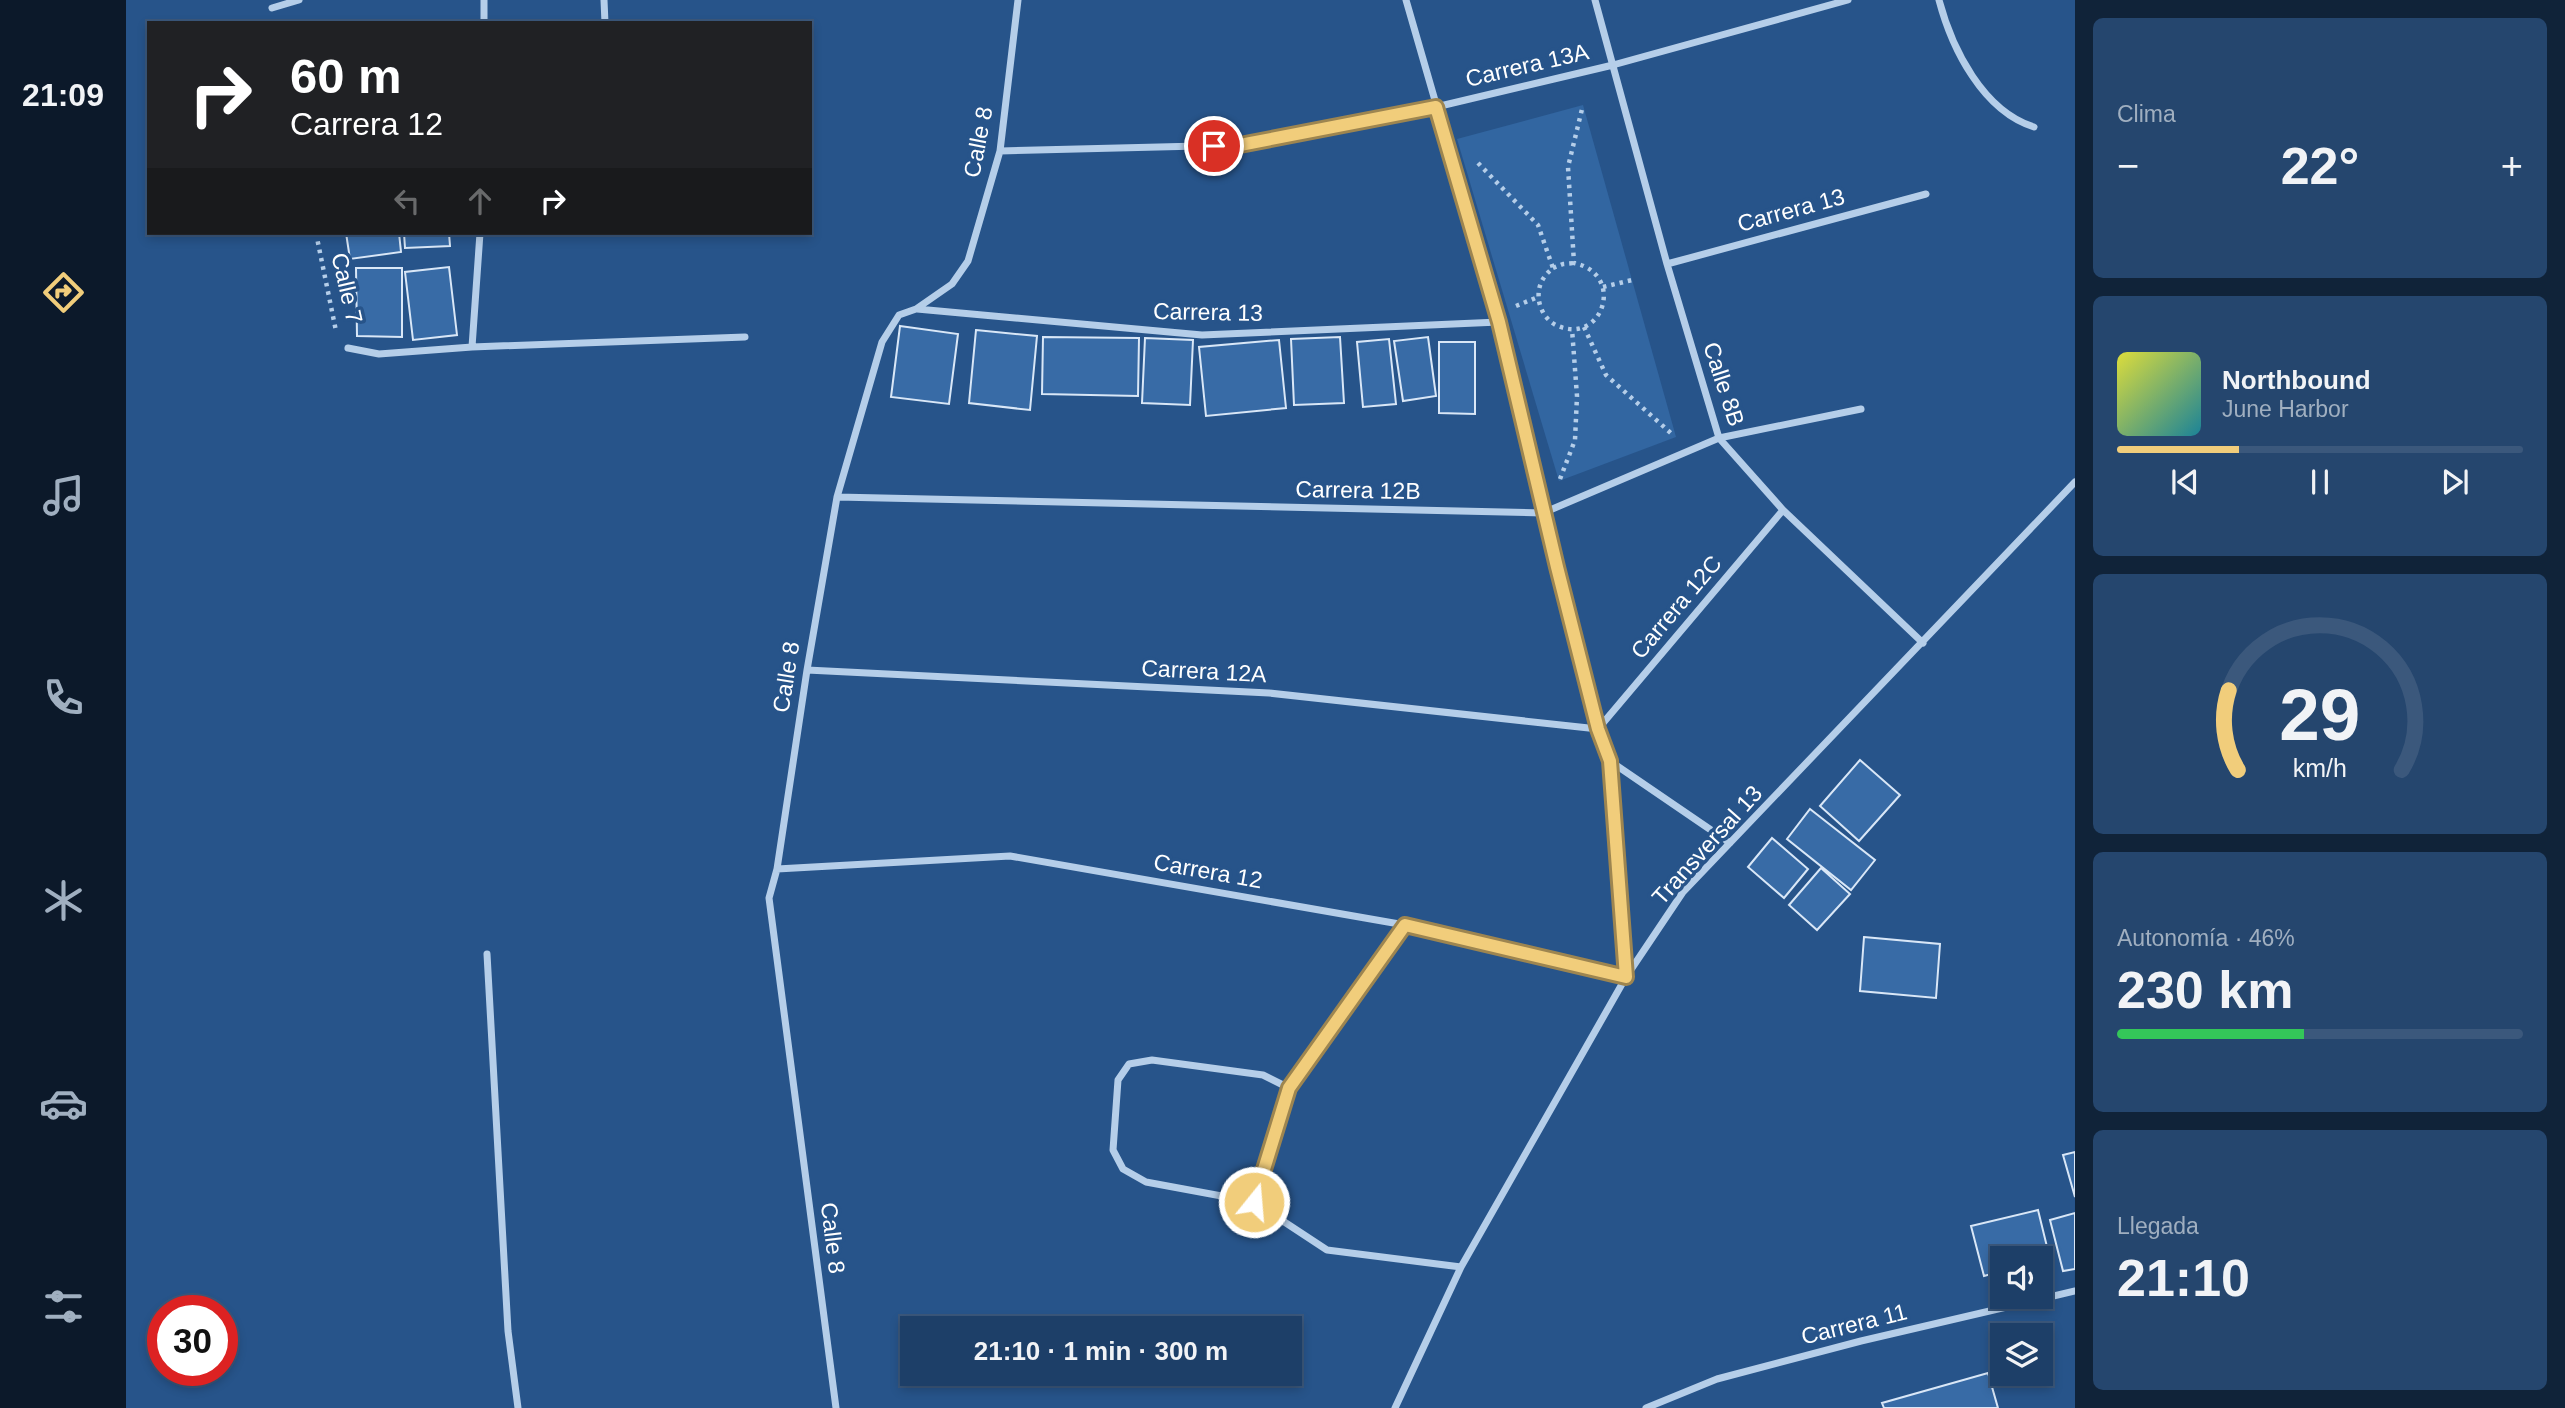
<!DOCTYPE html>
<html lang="es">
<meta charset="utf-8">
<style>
:root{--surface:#1d3f68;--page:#25466e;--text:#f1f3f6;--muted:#a0afc0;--line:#3b587c;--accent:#f1cd7b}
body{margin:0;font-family:Helvetica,sans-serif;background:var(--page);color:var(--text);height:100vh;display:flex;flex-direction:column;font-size:26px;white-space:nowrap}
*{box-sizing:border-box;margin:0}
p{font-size:23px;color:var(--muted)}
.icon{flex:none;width:38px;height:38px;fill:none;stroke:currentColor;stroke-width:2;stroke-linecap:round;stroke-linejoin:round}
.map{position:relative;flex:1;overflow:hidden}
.side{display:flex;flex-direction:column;gap:18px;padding:18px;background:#102339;width:490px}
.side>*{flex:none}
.banner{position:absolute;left:21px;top:21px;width:665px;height:214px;border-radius:0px;box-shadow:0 4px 10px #0003,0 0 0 2px var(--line);background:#202124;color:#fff;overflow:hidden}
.buttons{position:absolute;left:1864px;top:1246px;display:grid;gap:14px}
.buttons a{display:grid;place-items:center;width:63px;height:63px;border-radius:0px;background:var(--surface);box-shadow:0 4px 10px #0003,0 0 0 2px var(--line);font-size:35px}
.speed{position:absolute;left:21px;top:1295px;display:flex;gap:14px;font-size:35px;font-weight:700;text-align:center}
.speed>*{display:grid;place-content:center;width:91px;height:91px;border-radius:50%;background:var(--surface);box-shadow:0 4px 10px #0003,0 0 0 2px var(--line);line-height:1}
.speed .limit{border:10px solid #d22;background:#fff;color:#111}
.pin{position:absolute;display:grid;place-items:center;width:60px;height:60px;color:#fff;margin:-30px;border:4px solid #fff;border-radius:50%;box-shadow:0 2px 7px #0007}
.me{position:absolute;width:77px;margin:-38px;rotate:17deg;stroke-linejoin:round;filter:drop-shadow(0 0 5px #0008)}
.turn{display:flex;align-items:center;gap:24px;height:147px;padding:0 28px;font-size:32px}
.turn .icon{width:91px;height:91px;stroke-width:2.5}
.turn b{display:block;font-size:49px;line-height:60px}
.lanes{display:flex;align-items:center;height:66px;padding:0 28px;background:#0003;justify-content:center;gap:35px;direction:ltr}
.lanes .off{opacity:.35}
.big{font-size:52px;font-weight:700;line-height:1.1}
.side .widget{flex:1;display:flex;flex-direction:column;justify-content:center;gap:10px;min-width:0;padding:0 24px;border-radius:10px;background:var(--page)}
.side .dial{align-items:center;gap:0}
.dial svg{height:182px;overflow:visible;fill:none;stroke:var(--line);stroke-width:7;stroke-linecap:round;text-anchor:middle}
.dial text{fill:var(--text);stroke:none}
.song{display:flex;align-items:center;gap:21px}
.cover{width:84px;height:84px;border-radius:10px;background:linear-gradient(135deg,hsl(60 70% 55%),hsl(190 70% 35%))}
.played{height:7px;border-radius:4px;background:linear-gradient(90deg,var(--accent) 30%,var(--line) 30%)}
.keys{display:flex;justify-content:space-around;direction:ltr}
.heat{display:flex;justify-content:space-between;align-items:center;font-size:38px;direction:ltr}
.charge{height:10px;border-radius:5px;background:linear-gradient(90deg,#34c759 46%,var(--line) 0)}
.trip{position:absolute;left:774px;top:1316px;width:402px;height:70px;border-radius:0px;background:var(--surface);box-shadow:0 4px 10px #0003,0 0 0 2px var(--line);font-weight:700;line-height:70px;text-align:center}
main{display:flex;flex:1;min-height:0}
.dock{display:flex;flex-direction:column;width:126px;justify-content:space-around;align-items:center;background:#0c192a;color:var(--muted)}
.dock .icon{width:49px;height:49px}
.dock .selected{color:var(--accent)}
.dock b{font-size:32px;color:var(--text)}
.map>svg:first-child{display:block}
.green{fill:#3266a1}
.building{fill:#386ba6;stroke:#d9e7f7;stroke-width:2}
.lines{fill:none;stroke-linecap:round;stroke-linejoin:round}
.path{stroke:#b5cee9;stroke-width:4.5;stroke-dasharray:3.5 5;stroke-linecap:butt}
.minor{stroke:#b5cee9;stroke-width:7}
.route-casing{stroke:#9d8550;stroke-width:18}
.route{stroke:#f1cd7b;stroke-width:12}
.labels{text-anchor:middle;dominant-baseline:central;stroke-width:7;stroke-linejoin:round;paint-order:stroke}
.street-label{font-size:23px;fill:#fff;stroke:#27548a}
</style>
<main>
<nav class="dock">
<b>21:09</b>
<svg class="icon selected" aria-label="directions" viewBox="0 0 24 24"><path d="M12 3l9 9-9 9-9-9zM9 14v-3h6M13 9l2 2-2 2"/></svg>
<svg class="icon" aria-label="music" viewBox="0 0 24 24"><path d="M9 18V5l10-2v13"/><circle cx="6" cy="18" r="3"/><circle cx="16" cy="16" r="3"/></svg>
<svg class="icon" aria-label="phone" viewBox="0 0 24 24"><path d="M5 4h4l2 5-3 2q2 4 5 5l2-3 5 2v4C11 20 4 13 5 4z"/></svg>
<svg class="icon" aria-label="climate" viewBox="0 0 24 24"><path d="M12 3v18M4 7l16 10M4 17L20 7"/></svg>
<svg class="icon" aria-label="car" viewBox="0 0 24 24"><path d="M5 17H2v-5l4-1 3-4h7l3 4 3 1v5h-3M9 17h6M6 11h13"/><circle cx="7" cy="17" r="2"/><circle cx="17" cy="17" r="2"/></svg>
<svg class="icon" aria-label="filters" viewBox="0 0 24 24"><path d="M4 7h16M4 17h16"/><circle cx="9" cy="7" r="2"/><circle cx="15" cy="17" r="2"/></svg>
</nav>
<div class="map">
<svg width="1949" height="1408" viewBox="0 0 1949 1408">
<rect width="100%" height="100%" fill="#27548a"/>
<path class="green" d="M1457,105L1550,437L1433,481L1331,139Z"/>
<path class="building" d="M220,233H273L275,252L224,259Z
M278,233H323L324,246L279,248Z
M323,267L331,335L287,340L279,272Z
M230,268H276V337L231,336Z
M774,326L832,334L823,404L765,397Z
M850,330L911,336L904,410L843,403Z
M917,337L1013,338L1012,396L916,394Z
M1214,337L1218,403L1168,405L1165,339Z
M1302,337L1310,396L1277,401L1268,341Z
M1019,338L1067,340L1064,405L1016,403Z
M1263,339L1270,404L1237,407L1231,342Z
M1153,340L1160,408L1080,416L1073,347Z
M1313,342H1349V414L1313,413Z
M1734,760L1774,795L1733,841L1694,806Z
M1684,809L1749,860L1725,890L1661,839Z
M1646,838L1682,869L1658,898L1622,867Z
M1695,868L1724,894L1691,930L1663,905Z
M1738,937L1814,944L1810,998L1734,991Z
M1949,1152V1197L1937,1155Z
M1912,1210L1924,1259L1914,1262V1258H1876V1271L1858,1276L1845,1226Z
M1949,1213V1269L1937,1271L1924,1220Z
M1862,1373L1872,1408H1758L1756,1403Z"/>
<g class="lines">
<path class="path" d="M1352,163L1412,225L1427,268C1416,277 1411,287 1413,301C1415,312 1422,322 1432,326C1477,345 1500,274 1448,263L1442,167L1457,105
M190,233L210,331
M1427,268L1437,264L1448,263
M1477,287L1506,280
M1390,306L1412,297
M1458,327L1480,375L1547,435
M1434,479L1449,440L1451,396L1446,329"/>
<path class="minor" d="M358,0V23
M478,0L479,23
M1469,0L1541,264L1593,438L1657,510L1797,643
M1813,0C1826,49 1857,111 1908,127
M146,8L173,0
M874,151L1114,145L1310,107L1487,65L1722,0
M1541,264L1800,194
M791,309L1076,335L1373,322
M346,347L354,233
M222,348L253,354L346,347L619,337
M711,497L1417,513L1593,438L1735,409
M681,670L1143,693L1472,729L1657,510
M1484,761L1604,843
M651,869L884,856L1279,925L1500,977L1484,761L1472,729L1417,513L1373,322L1280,0
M361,954L382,1331L392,1408
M1163,1088L1137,1075L1026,1060L1003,1064L992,1080L987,1150L997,1169L1020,1182L1128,1202L1201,1250L1335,1267
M1128,1202L1163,1088L1279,925
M710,1408L643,898L651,869L681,670L711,497L756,342L773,315L790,309L826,284L842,261L874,151L892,0
M1269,1408L1335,1267L1500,977L1557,892L1949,482
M1520,1408L1591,1379L1735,1341L1949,1291"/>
</g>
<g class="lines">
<defs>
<path id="route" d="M1088,146L1114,145L1310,107L1373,322L1431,567L1472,729L1484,761L1500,977L1279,925L1163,1088L1128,1202"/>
</defs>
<use href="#route" class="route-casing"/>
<use href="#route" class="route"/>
</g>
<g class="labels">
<g class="street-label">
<text transform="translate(1401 65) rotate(-13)">Carrera 13A</text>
<text transform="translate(852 142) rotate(-79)">Calle 8</text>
<text transform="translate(1665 210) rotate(-15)">Carrera 13</text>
<text transform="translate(221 288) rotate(77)">Calle 7</text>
<text transform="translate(1082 312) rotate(1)">Carrera 13</text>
<text transform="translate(1598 384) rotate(72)">Calle 8B</text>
<text transform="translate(1232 490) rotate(1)">Carrera 12B</text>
<text transform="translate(1550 607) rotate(-50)">Carrera 12C</text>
<text transform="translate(1078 671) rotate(3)">Carrera 12A</text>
<text transform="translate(660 677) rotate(-81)">Calle 8</text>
<text transform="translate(1581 845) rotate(-48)">Transversal 13</text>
<text transform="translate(1082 871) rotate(10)">Carrera 12</text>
<text transform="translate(707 1238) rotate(83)">Calle 8</text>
<text transform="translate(1728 1324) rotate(-14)">Carrera 11</text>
</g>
</g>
</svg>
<div class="buttons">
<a><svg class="icon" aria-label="sound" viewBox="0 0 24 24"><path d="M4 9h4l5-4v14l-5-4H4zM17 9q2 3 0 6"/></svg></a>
<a><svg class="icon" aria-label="layers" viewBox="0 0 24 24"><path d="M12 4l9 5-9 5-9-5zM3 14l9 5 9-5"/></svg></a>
</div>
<div class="speed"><div class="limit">30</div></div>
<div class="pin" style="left:1088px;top:146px;background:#d93025"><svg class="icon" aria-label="arrive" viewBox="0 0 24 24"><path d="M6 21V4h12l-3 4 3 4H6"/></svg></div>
<svg class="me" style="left:1128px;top:1202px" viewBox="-20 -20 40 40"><circle r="17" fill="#f1cd7b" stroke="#fff" stroke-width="3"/><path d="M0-11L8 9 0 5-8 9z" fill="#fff"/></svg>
<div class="trip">21:10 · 1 min · 300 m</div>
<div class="banner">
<div class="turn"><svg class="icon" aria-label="right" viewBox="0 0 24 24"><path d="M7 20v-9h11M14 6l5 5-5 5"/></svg><div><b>60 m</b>Carrera 12</div></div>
<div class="lanes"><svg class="icon off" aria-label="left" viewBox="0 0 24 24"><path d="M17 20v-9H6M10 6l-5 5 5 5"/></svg><svg class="icon off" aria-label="ahead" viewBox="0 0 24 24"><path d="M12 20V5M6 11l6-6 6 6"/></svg><svg class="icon" aria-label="right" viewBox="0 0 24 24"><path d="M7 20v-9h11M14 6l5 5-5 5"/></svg></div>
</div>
</div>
<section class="side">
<div class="widget"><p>Clima</p>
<div class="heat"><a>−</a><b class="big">22°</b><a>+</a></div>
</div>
<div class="widget">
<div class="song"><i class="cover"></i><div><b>Northbound</b><p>June Harbor</p></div></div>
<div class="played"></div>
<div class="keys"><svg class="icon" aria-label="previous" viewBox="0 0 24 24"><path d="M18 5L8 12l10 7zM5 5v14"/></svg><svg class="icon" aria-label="pause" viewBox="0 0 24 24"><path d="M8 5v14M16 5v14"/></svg><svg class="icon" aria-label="next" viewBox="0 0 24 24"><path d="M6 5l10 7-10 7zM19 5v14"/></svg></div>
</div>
<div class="widget dial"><svg viewBox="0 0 100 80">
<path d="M14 69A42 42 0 1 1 86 69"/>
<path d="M14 69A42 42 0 0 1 10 34" stroke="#f1cd7b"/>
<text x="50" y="56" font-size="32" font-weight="700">29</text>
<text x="50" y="72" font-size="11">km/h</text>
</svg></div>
<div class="widget"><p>Autonomía · 46%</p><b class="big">230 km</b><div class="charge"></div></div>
<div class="widget"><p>Llegada</p><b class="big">21:10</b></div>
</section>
</main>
